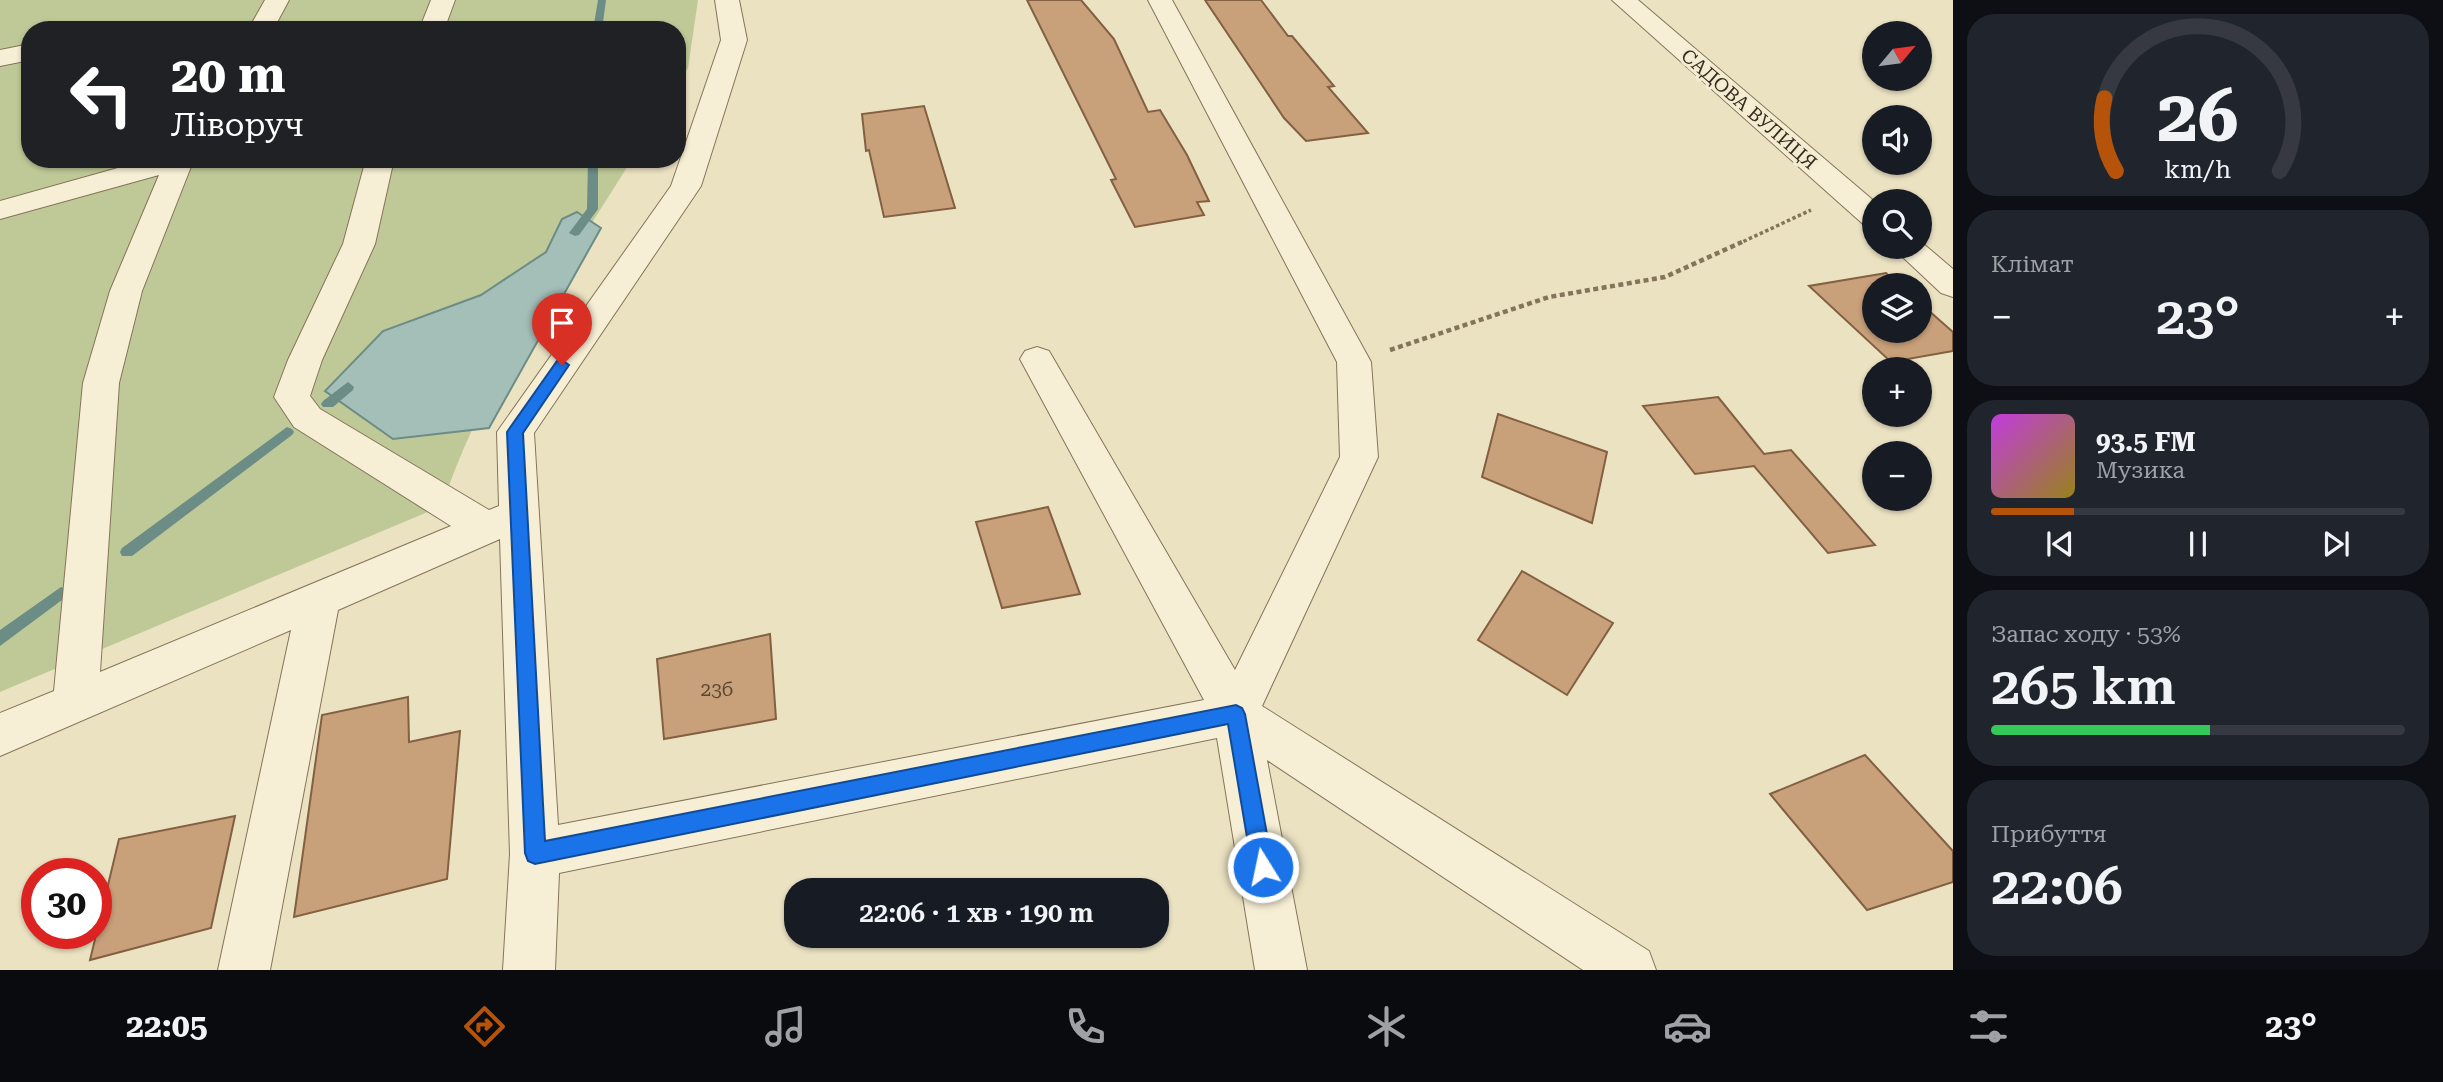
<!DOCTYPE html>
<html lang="uk">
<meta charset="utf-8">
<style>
:root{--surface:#171b24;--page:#20242c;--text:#f1f3f6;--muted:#9ea1a6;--line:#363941;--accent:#b45309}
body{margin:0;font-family:"Roboto Serif",serif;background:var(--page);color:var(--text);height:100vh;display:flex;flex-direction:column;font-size:26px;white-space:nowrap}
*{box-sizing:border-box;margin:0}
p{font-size:23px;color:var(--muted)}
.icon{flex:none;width:38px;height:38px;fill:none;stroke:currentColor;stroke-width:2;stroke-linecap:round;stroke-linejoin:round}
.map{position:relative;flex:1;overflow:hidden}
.sheet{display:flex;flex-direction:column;gap:14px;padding:14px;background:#0d0f14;width:490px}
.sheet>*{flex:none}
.banner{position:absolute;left:21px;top:21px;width:665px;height:147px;border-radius:28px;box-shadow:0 2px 5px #0004;background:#202124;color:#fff;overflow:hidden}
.needle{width:46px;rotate:61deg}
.buttons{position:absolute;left:1862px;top:21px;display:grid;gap:14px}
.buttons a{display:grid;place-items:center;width:70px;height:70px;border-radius:50%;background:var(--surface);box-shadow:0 2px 5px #0004;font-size:35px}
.speed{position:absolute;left:21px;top:858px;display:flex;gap:14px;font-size:35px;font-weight:700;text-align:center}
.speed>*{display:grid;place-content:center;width:91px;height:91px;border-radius:50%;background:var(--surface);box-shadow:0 2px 5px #0004;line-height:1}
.speed .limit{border:10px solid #d22;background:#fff;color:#111}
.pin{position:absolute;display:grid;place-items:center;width:60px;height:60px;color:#fff;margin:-72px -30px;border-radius:50% 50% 50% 0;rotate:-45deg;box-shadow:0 0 7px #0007}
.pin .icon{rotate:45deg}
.me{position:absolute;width:77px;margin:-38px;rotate:350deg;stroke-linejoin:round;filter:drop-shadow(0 0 5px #0008)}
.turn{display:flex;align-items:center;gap:24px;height:147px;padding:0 35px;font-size:32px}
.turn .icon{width:91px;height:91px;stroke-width:2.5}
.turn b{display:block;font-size:49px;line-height:60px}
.big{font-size:52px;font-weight:600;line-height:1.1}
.sheet .widget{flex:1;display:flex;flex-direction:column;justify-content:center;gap:10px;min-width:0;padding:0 24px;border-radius:28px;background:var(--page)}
.sheet .dial{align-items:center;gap:0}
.dial svg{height:182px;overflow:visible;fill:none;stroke:var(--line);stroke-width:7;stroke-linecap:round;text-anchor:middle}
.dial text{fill:var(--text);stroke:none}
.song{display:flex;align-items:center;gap:21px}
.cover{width:84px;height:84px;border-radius:10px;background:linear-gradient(135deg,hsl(290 70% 55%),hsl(50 70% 35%))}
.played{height:7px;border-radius:4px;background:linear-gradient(90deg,var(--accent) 20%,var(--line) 20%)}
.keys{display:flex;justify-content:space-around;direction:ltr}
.heat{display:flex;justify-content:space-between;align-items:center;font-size:38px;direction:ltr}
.charge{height:10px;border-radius:5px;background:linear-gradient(90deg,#34c759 53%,var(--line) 0)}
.trip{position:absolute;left:784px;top:878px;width:385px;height:70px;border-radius:28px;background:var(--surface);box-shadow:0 2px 5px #0004;font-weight:600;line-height:70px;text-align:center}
.dock{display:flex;height:112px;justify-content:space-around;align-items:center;background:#090b0e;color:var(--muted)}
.dock .icon{width:49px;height:49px}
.dock .active{color:var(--accent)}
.dock b{font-size:32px;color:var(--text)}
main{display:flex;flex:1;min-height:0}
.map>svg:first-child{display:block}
.green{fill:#bfc997}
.water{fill:#a4beb8;stroke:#6c8c86;stroke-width:2}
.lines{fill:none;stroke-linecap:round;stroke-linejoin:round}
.stream{fill:#6c8c86;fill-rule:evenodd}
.building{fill:#c8a07a;stroke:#826041;stroke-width:2}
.minor-casing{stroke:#84745a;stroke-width:2}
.path-far1{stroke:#84745a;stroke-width:3.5;stroke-dasharray:3.5 2.5;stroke-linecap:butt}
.path{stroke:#84745a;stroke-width:4.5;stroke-dasharray:5 3.5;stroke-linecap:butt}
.minor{fill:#f7efd5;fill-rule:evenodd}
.route{fill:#1a73e8;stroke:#114b97;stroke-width:2}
.labels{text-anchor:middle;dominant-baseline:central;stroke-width:6;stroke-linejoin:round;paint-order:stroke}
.far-street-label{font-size:19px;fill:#352b1e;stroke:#f3ecd1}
.number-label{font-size:19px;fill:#5a4835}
</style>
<main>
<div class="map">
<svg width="1953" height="970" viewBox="0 0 1953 970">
<rect width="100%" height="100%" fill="#ebe2c2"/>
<path class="green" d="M0,0H698L688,68L677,85V30H30V159H632C564,270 482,382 442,506L0,692Z"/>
<path class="water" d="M577,212L601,228L489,428L393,439L325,391L383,331L481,295L546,252L562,219Z"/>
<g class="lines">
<path class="stream" d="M598,0H606L602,30H593Z
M588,159H598V209L579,235L575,236L569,233L587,209Z
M348,382L354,387L353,390L333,407H323L321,404L323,401Z
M287,427L292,429L294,432L292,435L132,556H122L120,552L122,548Z
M61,587L66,589L69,593L66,597L0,646V630Z"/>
</g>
<path class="building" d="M1027,0H1081L1114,39L1148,112L1160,110L1187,155L1209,201L1197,202L1204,215L1135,227L1111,180L1116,179Z
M1205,0H1261L1288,36H1292L1334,86L1328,87L1368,133L1306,141L1284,118Z
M924,106L955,208L884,217L869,150L866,151L862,114Z
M1886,273L1900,285H1874V331H1920V303L1953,332V351L1891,362L1809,286Z
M1718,397L1764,454L1791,450L1875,545L1828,553L1754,466L1695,474L1643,406Z
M1498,414L1607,452L1592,523L1482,477Z
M1048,507L1080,594L1002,608L976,522Z
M1522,571L1613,623L1567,695L1478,640Z
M770,634L776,719L664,739L657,659Z
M408,697L409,742L460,731L447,879L294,917L322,715Z
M1865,755L1953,851V882L1867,910L1770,794Z
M235,816L211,928L90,960L119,839Z"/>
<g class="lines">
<defs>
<path id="minor" d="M265,0H289L273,30H248Z
M431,0H455L444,30H419Z
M715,0H739L747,40L701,186L534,433L558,825L1204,700L1020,359L1025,351L1037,347L1049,351L1235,670L1340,457L1337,362L1148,0H1172L1371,362L1378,457L1262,706L1649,951L1656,970H1583L1267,760L1307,970H1255L1217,738L559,873L555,970H503L510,854L500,539L338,610L270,970H218L291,630L0,756V713L54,691L83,383L110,291L159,175L0,219V201L150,159H194L142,291L119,383L100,672L451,526L294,427L274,397L288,360L343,244L366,159H394L375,244L322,360L310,396L320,409L489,510L499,506L497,432L671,186L721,40Z
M1612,0H1638L1874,201V226L1863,224Z
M30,44V60L0,66V50Z
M1920,241L1953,269V297L1941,293L1892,247H1920Z"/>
</defs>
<use href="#minor" class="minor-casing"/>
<path class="path-far1" d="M1738,244L1811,210"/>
<path class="path" d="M1390,350L1549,297L1665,277L1742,242"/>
<use href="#minor" class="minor"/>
</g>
<path class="route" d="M562,360L569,365L523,433L545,841L1236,705L1242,708L1245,714L1273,867L1270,875L1263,878L1255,875L1252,867L1228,724L535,864L528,861L525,853L507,432L557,361Z"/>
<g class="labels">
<g class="far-street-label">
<text transform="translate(1749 109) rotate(41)">САДОВА ВУЛИЦЯ</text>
</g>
<g class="number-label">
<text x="717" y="689">23б</text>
</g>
</g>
</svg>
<div class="buttons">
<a><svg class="needle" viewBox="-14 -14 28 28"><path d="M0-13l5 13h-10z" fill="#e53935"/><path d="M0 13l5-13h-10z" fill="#9ea1a6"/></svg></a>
<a><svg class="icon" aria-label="sound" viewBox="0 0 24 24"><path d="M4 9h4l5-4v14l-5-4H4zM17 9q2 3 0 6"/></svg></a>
<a><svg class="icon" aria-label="search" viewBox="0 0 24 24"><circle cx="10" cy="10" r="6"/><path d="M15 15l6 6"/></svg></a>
<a><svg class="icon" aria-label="layers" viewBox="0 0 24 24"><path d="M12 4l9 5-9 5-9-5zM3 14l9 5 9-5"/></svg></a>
<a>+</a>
<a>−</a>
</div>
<div class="speed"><div class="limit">30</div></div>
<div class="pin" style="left:562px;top:365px;background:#d93025"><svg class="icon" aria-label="arrive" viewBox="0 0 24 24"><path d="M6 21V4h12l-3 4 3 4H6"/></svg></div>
<svg class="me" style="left:1263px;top:867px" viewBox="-20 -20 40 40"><circle r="17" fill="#1a73e8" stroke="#fff" stroke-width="3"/><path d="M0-11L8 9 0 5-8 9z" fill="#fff"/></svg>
<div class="trip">22:06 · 1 хв · 190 m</div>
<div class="banner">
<div class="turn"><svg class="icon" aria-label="left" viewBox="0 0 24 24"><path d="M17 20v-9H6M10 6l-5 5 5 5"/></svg><div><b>20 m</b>Ліворуч</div></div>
</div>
</div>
<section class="sheet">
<div class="widget dial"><svg viewBox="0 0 100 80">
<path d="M14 69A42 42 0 1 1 86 69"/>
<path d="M14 69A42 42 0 0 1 9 37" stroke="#b45309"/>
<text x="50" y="56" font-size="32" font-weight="700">26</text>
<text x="50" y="72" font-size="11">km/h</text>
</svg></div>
<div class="widget"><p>Клімат</p>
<div class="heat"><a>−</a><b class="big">23°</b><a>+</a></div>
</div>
<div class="widget">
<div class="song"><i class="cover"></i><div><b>93.5 FM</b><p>Музика</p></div></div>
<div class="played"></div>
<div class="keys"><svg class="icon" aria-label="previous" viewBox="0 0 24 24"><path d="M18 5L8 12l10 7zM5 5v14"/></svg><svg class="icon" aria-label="pause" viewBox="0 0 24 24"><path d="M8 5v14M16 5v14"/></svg><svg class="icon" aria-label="next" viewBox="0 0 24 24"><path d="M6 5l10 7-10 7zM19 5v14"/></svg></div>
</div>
<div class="widget"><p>Запас ходу · 53%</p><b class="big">265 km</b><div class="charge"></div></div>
<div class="widget"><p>Прибуття</p><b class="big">22:06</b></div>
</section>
</main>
<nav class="dock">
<b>22:05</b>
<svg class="icon active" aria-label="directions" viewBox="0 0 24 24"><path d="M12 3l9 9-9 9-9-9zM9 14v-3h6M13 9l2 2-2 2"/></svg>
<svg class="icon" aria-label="music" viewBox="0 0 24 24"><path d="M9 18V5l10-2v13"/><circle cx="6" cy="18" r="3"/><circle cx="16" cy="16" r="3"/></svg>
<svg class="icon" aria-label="phone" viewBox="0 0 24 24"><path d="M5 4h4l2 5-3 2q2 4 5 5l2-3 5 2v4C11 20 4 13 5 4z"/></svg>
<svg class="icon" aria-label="climate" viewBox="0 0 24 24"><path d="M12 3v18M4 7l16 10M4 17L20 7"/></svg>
<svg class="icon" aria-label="car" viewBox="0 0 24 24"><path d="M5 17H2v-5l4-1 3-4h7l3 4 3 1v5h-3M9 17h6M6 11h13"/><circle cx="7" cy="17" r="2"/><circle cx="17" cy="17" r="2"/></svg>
<svg class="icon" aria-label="filters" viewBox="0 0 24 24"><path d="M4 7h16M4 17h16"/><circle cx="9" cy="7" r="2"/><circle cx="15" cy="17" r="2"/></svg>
<b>23°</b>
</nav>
